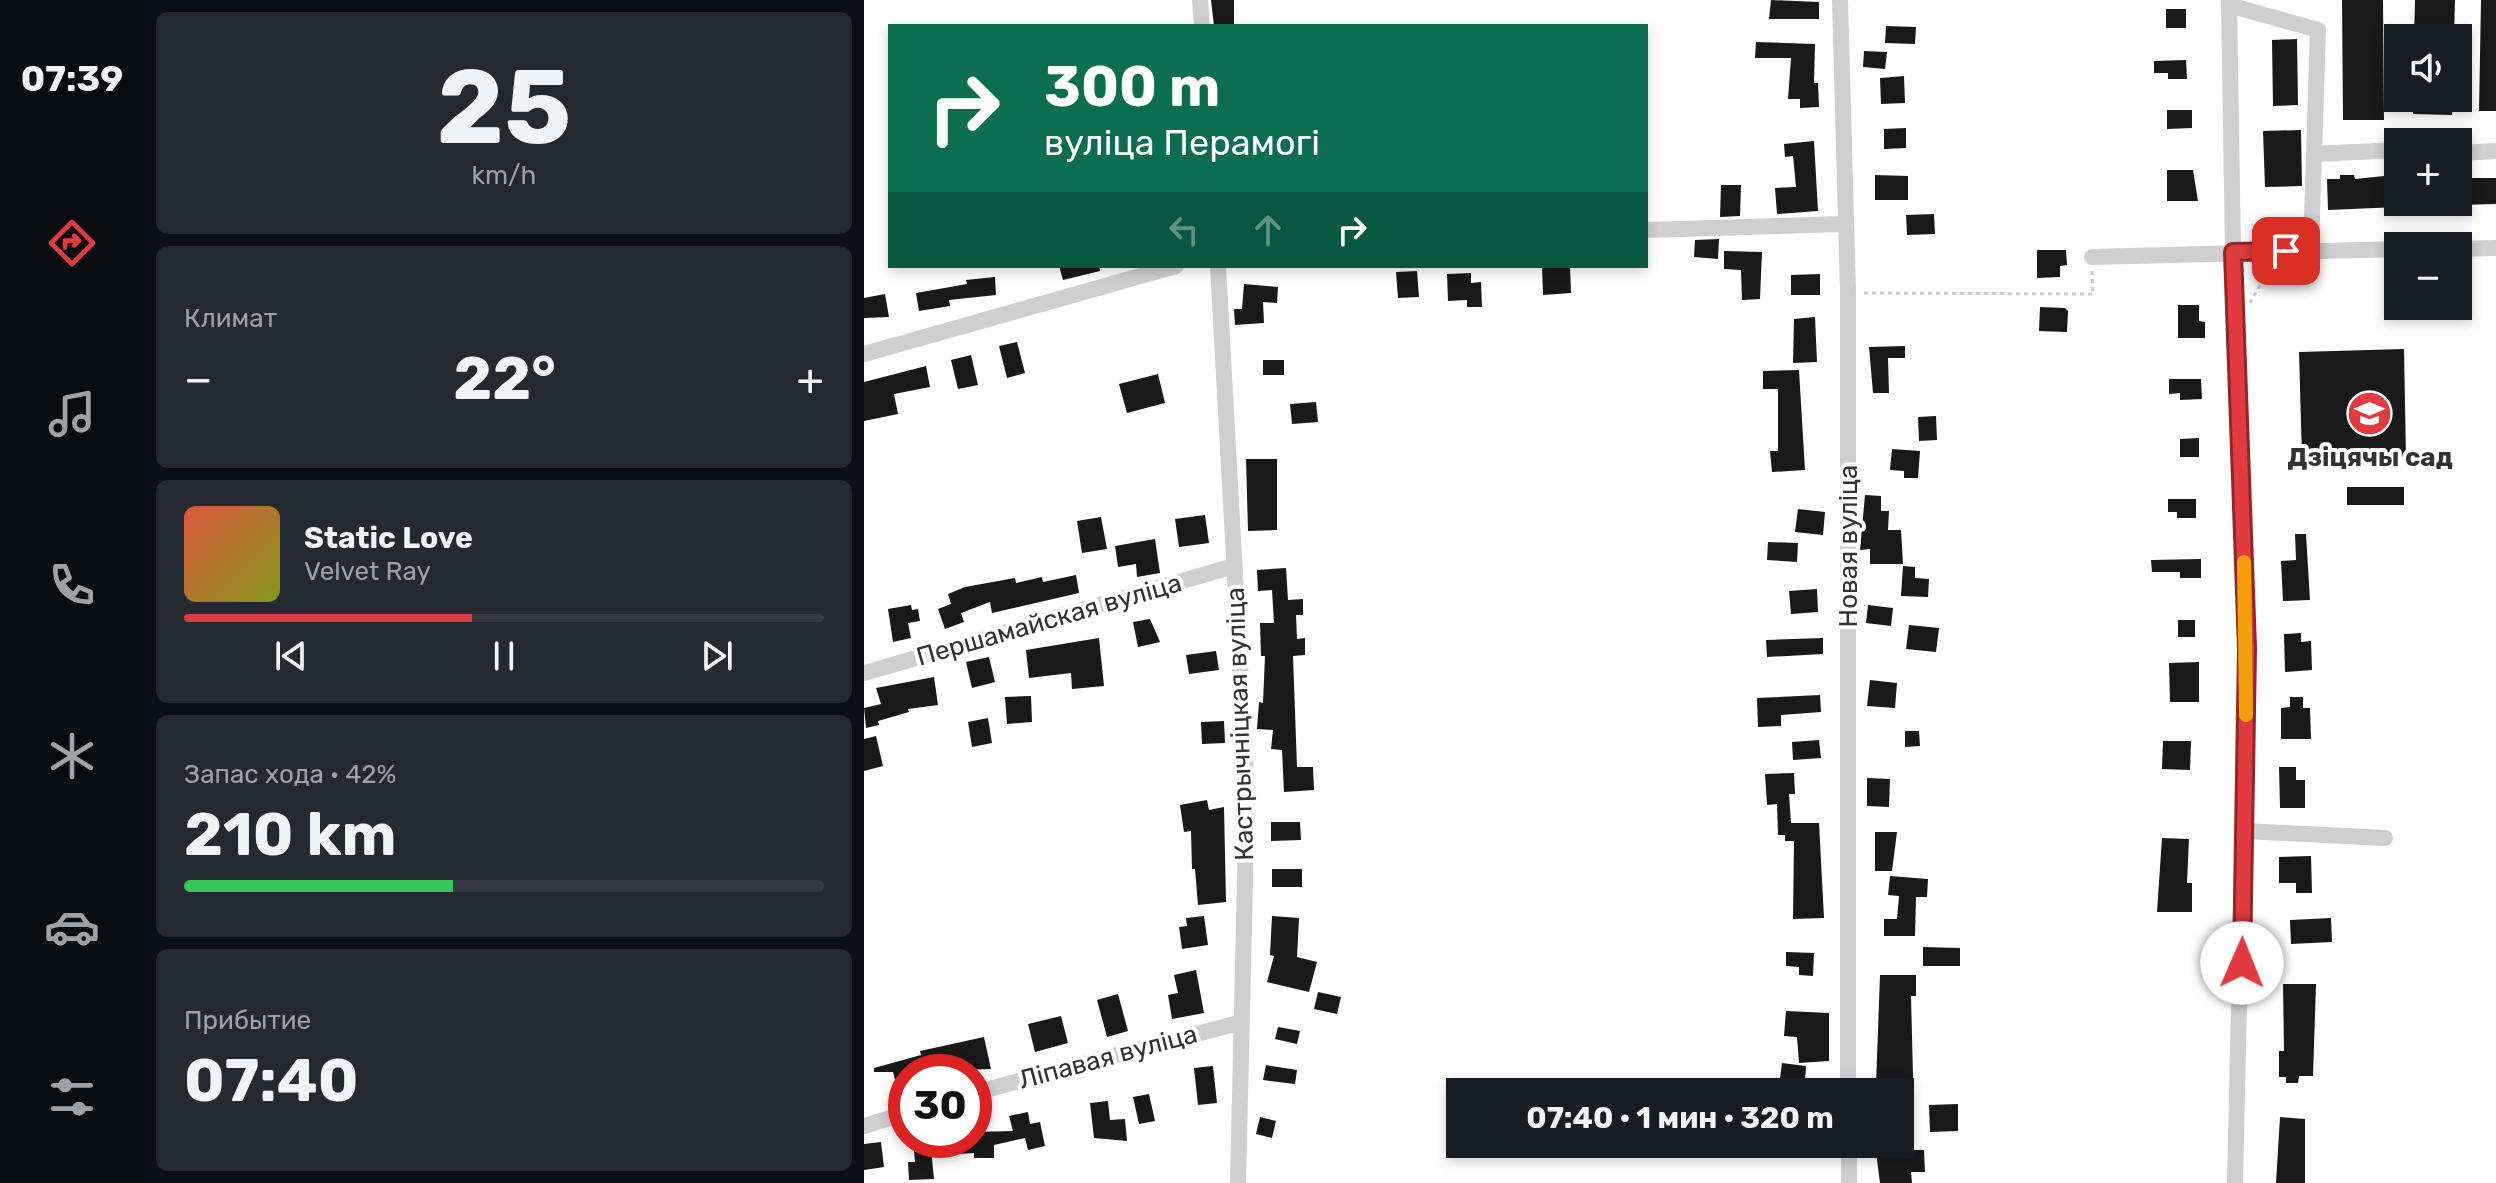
<!DOCTYPE html>
<html lang="ru">
<meta charset="utf-8">
<style>
:root{--surface:#171b24;--page:#242831;--text:#f1f3f6;--muted:#9ea1a6;--line:#363941;--accent:#e23b3f}
body{margin:0;font-family:Rubik,sans-serif;background:var(--page);color:var(--text);height:100vh;display:flex;flex-direction:column;font-size:30px;white-space:nowrap}
*{box-sizing:border-box;margin:0}
p{font-size:26px;color:var(--muted)}
.icon{flex:none;width:44px;height:44px;fill:none;stroke:currentColor;stroke-width:2;stroke-linecap:round;stroke-linejoin:round}
.map{position:relative;flex:1;overflow:hidden}
.sheet{display:flex;flex-direction:column;gap:12px;padding:12px;background:#0d0f14;width:720px}
.sheet>*{flex:none}
.guide{position:absolute;left:24px;top:24px;width:760px;height:244px;border-radius:0px;box-shadow:0 4px 12px #0003;background:#0b6e4f;color:#fff;overflow:hidden}
.controls{position:absolute;left:1520px;top:24px;display:grid;gap:16px}
.controls a{display:grid;place-items:center;width:88px;height:88px;border-radius:0px;background:var(--surface);box-shadow:0 4px 12px #0003;font-size:40px}
.speed{position:absolute;left:24px;top:1054px;display:flex;gap:16px;font-size:40px;font-weight:700;text-align:center}
.speed>*{display:grid;place-content:center;width:104px;height:104px;border-radius:50%;background:var(--surface);box-shadow:0 4px 12px #0003;line-height:1}
.speed .limit{border:12px solid #d22;background:#fff;color:#111}
.pin{position:absolute;display:grid;place-items:center;width:68px;height:68px;color:#fff;margin:-34px;border-radius:16px;box-shadow:0 4px 12px #0006}
.me{position:absolute;width:88px;margin:-44px;rotate:1deg;stroke-linejoin:round;filter:drop-shadow(0 0 6px #0008)}
.turn{display:flex;align-items:center;gap:28px;height:168px;padding:0 24px;font-size:36px}
.turn .icon{width:104px;height:104px;stroke-width:2.5}
.turn b{display:block;font-size:56px;line-height:68px}
.lanes{display:flex;align-items:center;height:76px;padding:0 24px;background:#0003;justify-content:center;gap:40px;direction:ltr}
.lanes .off{opacity:.35}
.big{font-size:60px;font-weight:700;line-height:1.1}
.sheet .widget{flex:1;display:flex;flex-direction:column;justify-content:center;gap:12px;min-width:0;padding:0 28px;border-radius:12px;background:var(--page)}
.sheet .dial{align-items:center;gap:0}
.dial b{font-size:104px;line-height:1}
.song{display:flex;align-items:center;gap:24px}
.cover{width:96px;height:96px;border-radius:12px;background:linear-gradient(135deg,hsl(10 70% 55%),hsl(70 70% 35%))}
.played{height:8px;border-radius:4px;background:linear-gradient(90deg,var(--accent) 45%,var(--line) 45%)}
.keys{display:flex;justify-content:space-around;direction:ltr}
.heat{display:flex;justify-content:space-between;align-items:center;font-size:44px;direction:ltr}
.charge{height:12px;border-radius:6px;background:linear-gradient(90deg,#34c759 42%,var(--line) 0)}
.trip{position:absolute;left:582px;top:1078px;width:468px;height:80px;border-radius:0px;background:var(--surface);box-shadow:0 4px 12px #0003;font-weight:700;line-height:80px;text-align:center}
main{display:flex;flex:1;min-height:0}
.dock{display:flex;flex-direction:column;width:144px;justify-content:space-around;align-items:center;background:#090b0e;color:var(--muted)}
.dock .icon{width:56px;height:56px}
.dock .selected{color:var(--accent)}
.dock b{font-size:36px;color:var(--text)}
.map>svg:first-child{display:block}
.building{fill:#191919}
.lines{fill:none;stroke-linecap:round;stroke-linejoin:round}
.path{stroke:#ccc;stroke-width:3;stroke-dasharray:4 4;stroke-linecap:butt}
.minor{stroke:#cfcfcf;stroke-width:16}
.route-casing{stroke:#932629;stroke-width:20}
.route{stroke:#e23b3f;stroke-width:14}
.slow{stroke:#f59e0b;stroke-width:14}
.labels{text-anchor:middle;dominant-baseline:central;stroke-width:8;stroke-linejoin:round;paint-order:stroke}
.poi-label{font-size:26px;font-weight:bold;fill:#323232;stroke:#fff}
.street-label{font-size:26px;fill:#323232;stroke:#fff}
</style>
<main>
<nav class="dock">
<b>07:39</b>
<svg class="icon selected" aria-label="directions" viewBox="0 0 24 24"><path d="M12 3l9 9-9 9-9-9zM9 14v-3h6M13 9l2 2-2 2"/></svg>
<svg class="icon" aria-label="music" viewBox="0 0 24 24"><path d="M9 18V5l10-2v13"/><circle cx="6" cy="18" r="3"/><circle cx="16" cy="16" r="3"/></svg>
<svg class="icon" aria-label="phone" viewBox="0 0 24 24"><path d="M5 4h4l2 5-3 2q2 4 5 5l2-3 5 2v4C11 20 4 13 5 4z"/></svg>
<svg class="icon" aria-label="climate" viewBox="0 0 24 24"><path d="M12 3v18M4 7l16 10M4 17L20 7"/></svg>
<svg class="icon" aria-label="car" viewBox="0 0 24 24"><path d="M5 17H2v-5l4-1 3-4h7l3 4 3 1v5h-3M9 17h6M6 11h13"/><circle cx="7" cy="17" r="2"/><circle cx="17" cy="17" r="2"/></svg>
<svg class="icon" aria-label="filters" viewBox="0 0 24 24"><path d="M4 7h16M4 17h16"/><circle cx="9" cy="7" r="2"/><circle cx="15" cy="17" r="2"/></svg>
</nav>
<section class="sheet">
<div class="widget dial"><b>25</b><p>km/h</p></div>
<div class="widget"><p>Климат</p>
<div class="heat"><a>−</a><b class="big">22°</b><a>+</a></div>
</div>
<div class="widget">
<div class="song"><i class="cover"></i><div><b>Static Love</b><p>Velvet Ray</p></div></div>
<div class="played"></div>
<div class="keys"><svg class="icon" aria-label="previous" viewBox="0 0 24 24"><path d="M18 5L8 12l10 7zM5 5v14"/></svg><svg class="icon" aria-label="pause" viewBox="0 0 24 24"><path d="M8 5v14M16 5v14"/></svg><svg class="icon" aria-label="next" viewBox="0 0 24 24"><path d="M6 5l10 7-10 7zM19 5v14"/></svg></div>
</div>
<div class="widget"><p>Запас хода · 42%</p><b class="big">210 km</b><div class="charge"></div></div>
<div class="widget"><p>Прибытие</p><b class="big">07:40</b></div>
</section>
<div class="map">
<svg width="1632" height="1183" viewBox="0 0 1632 1183">
<rect width="100%" height="100%" fill="#fff"/>
<path class="building" d="M347,0H370V26H350Z
M907,0L955,2V19H905Z
M1478,0H1519L1520,120H1479Z
M1551,0H1591L1590,38H1550Z
M1617,0H1632V111H1615Z
M1302,9H1322V28H1302Z
M1022,26L1052,27L1051,44L1021,43Z
M1433,39L1434,105L1409,106L1408,40Z
M892,42L951,44L950,83H954L955,107L936,108V99H924L927,58H891Z
M1000,51L1023,52L1021,69L999,67Z
M1322,60L1323,79H1304V73H1290V61Z
M1040,76L1041,103L1017,104L1016,78Z
M1549,98H1589L1588,115L1549,114Z
M1303,110H1328V128L1303,129Z
M1042,128V148L1020,149V129Z
M1437,130L1438,186L1401,187L1399,131Z
M950,141L954,211L913,214L911,188L932,187L929,156L921,157L920,144Z
M1303,170H1329L1334,201H1303Z
M1011,175L1044,176V200H1011Z
M1476,175H1490L1491,179L1530,175L1534,178V207L1464,210L1463,179H1476Z
M1594,178H1632V204L1594,205Z
M857,185H877L876,216L856,217Z
M1070,214L1071,234L1043,235L1042,215Z
M855,239L854,259L830,257L831,240Z
M1173,250H1202L1203,265L1196,266V277L1173,278Z
M860,251L898,252L896,299L878,300L877,270L860,269Z
M195,266H235L236,271L199,280Z
M678,266H706L707,293L679,295Z
M553,271L555,297L534,298L532,272Z
M607,273V283L617,282L618,307H603V300L584,301L583,274Z
M956,274V295H927V275Z
M131,277L132,295L85,300L86,306L55,311L52,293L103,284L102,280Z
M380,284L414,287L413,303L399,302L400,323L371,325L370,309H378Z
M21,294L25,317L0,318V298Z
M1314,305H1335V321L1341,322V338H1314Z
M1176,307L1201,308L1204,311L1203,332L1175,331Z
M951,317L953,362L929,363L930,319Z
M153,342L161,373L143,378L135,346Z
M1041,346V358H1024L1025,393H1009L1005,347Z
M1540,349L1542,457L1438,458L1435,352Z
M107,355L114,385L94,389L87,360Z
M399,360H420V375H399Z
M62,366L66,387L30,394L34,414L0,421V382Z
M935,370L941,470L908,472L906,451H914V389H899V371Z
M294,374L301,403L263,413L255,384Z
M1305,379H1337L1338,399L1316,400V393L1305,394Z
M452,402L454,422L428,424L426,404Z
M1072,416L1073,440L1055,441L1054,417Z
M1335,438V457H1316V439Z
M1028,449L1056,451L1054,478H1040V471L1026,470Z
M382,459H413V530L384,531Z
M1483,487H1540V505H1483Z
M1001,495L1017,496V511H1025L1024,530H1037L1039,564H1006V549L996,550Z
M1304,499H1332V518H1313V512H1304Z
M934,509L961,512L959,535L931,532Z
M341,515L345,543L315,547L311,519Z
M237,517L243,549L218,553L213,521Z
M1431,534H1442L1446,600L1419,601L1417,561L1432,560Z
M291,539L296,573L273,577L272,564L254,567L251,546Z
M904,542L934,543L933,562L903,560Z
M1337,559V578H1316V572H1288L1287,560Z
M1039,566L1051,567V578L1065,579L1064,597L1037,596Z
M422,568L424,600L439,599V615H432L433,639L441,638V655L429,656L433,767H449L450,790L420,792L418,750L407,749L409,730L393,729L395,702L399,703L401,656H397L396,623H410L408,590L394,591L393,570Z
M212,575L215,593L128,613L126,602L97,613L100,622L81,629L74,609L87,604L84,594L101,587L151,578L152,583L178,577L179,582Z
M953,589L954,612L927,614L925,591Z
M47,605L48,610L54,609L56,621L44,623L47,638L29,642L24,609Z
M1004,605L1029,608L1027,626L1002,623Z
M286,619L296,642L274,647L269,622Z
M1314,620H1331V637H1314Z
M1045,625L1075,628L1072,652L1042,649Z
M1437,633V642L1447,641L1448,670L1421,672L1420,634Z
M235,638L240,686L208,689L207,673L165,678L162,650Z
M959,638V654L903,657L902,640Z
M352,651L355,670L325,674L322,655Z
M125,657L131,682L108,688L102,662Z
M1335,662V702H1306L1305,663Z
M70,677L74,705L44,709L45,712L14,721L15,725L2,728L0,708L17,704L12,688Z
M1006,680L1033,683L1031,708L1003,706Z
M956,695L957,712L917,715V726L894,727L893,698Z
M167,696L168,722L143,724L141,697Z
M1426,697H1439V708H1446L1447,739H1417V708L1426,707Z
M124,718L128,743L108,747L104,722Z
M360,721L361,743L338,744L337,722Z
M1041,731H1055L1056,746L1041,747Z
M12,736L19,766L0,771V739Z
M955,740L957,758L929,760L928,742Z
M1299,741H1327L1326,770L1298,769Z
M1415,767H1432V780H1441V808H1416Z
M930,773L931,794H925L927,823H955L960,918L929,919L930,841H921V835H914L913,804L903,805L901,774Z
M1003,778L1026,779L1025,807L1003,806Z
M343,800L345,810L360,807L362,902L334,905L331,869H328L327,831L320,832L316,805Z
M407,822H436L437,840L407,841Z
M1011,832H1033L1028,871H1011Z
M1298,838L1325,839L1323,883H1328V912H1293Z
M1447,856L1448,893H1432V883H1415V857Z
M408,869H438V887H408Z
M1026,876L1064,879L1063,897H1052L1051,936H1020V919H1033L1035,896L1024,895Z
M340,916L344,945L318,949L315,927L323,926L322,918Z
M408,916L435,918L433,957L453,962L445,992L403,982L410,956L406,955Z
M1467,918L1468,942L1427,944L1426,920Z
M1059,947L1096,948V966H1059Z
M922,952L950,953L949,976L935,975V967L922,966Z
M332,970L340,1013L308,1019L304,995L314,993L310,975Z
M1016,975H1052V996H1047L1050,1115H1036V1084L1012,1085Z
M1419,984H1452L1449,1076H1435L1434,1083H1422V1077H1415V1051H1420Z
M454,992L477,997L473,1014L450,1009Z
M254,994L264,1031L243,1037L233,1000Z
M922,1011L965,1013V1061L935,1063L933,1037L920,1036Z
M197,1016L204,1043L171,1052L164,1024Z
M414,1027L436,1031L433,1044L411,1039Z
M120,1037L127,1069L42,1072V1102L37,1103L29,1072H10V1068L57,1055L56,1051Z
M918,1063L942,1066L941,1081L916,1078Z
M402,1065L433,1070L431,1084L399,1080Z
M349,1066L353,1103L334,1105L330,1068Z
M285,1094L291,1121L275,1124L269,1097Z
M244,1101L246,1120L261,1119L263,1141L230,1138L226,1103Z
M1094,1104V1131L1066,1132L1065,1105Z
M164,1112L166,1124L176,1122L181,1146L164,1150L161,1138L130,1145V1158H110V1153L82,1155L81,1140H110V1132L149,1131L145,1116Z
M396,1117L412,1121L408,1138L392,1134Z
M1416,1117L1441,1119V1183H1412Z
M17,1142L20,1167L0,1170V1144Z
M1011,1144H1040V1150H1060L1061,1172H1047L1048,1183H1016Z
M67,1149L70,1179L45,1180L44,1162H51L50,1151Z"/>
<g class="lines">
<path class="path" d="M1000,293L1229,294L1228,271
M1386,303L1406,268"/>
<path class="minor" d="M336,0L338,26
M976,0L984,293V1092
M1365,0L1369,252L1383,648L1371,1183
M1365,5L1454,30L1450,154
M1594,153L1632,151
M782,230L980,224
M1447,249L1450,154L1534,150
M1594,249L1632,248
M1228,257L1534,249
M354,266L383,794L374,1183
M0,354L312,266
M0,673L370,566
M1380,831L1521,838
M110,1093L378,1022
M0,1126L42,1113
M985,1144V1183"/>
</g>
<g class="lines">
<defs>
<path id="route" d="M1378,963L1383,648L1369,252L1422,251"/>
</defs>
<use href="#route" class="route-casing"/>
<use href="#route" class="route"/>
<path class="slow" d="M1380,562L1382,715"/>
</g>
<defs>
<symbol id="school-disc" viewBox="-11 -11 22 22"><circle r="9.5" fill="#e23b3f" stroke="#fff"/><path d="M0-5L7-2L0 1L-7-2ZM-4 1L0 2.5L4 1V4Q0 6-4 4Z" fill="#fff"/></symbol>
</defs>
<g fill-rule="evenodd">
<use href="#school-disc" x="1480" y="388" width="51" height="51"/>
</g>
<g class="labels">
<g class="poi-label">
<text x="1506" y="457">Дзіцячы сад</text>
</g>
<g class="street-label">
<text transform="translate(984 546) rotate(-90)">Новая вуліца</text>
<text transform="translate(185 620) rotate(-16)">Першамайская вуліца</text>
<text transform="translate(376 724) rotate(-92)">Кастрычніцкая вуліца</text>
<text transform="translate(244 1057) rotate(-15)">Ліпавая вуліца</text>
</g>
</g>
</svg>
<div class="controls">
<a><svg class="icon" aria-label="sound" viewBox="0 0 24 24"><path d="M4 9h4l5-4v14l-5-4H4zM17 9q2 3 0 6"/></svg></a>
<a>+</a>
<a>−</a>
</div>
<div class="speed"><div class="limit">30</div></div>
<div class="pin" style="left:1422px;top:251px;background:#d93025"><svg class="icon" aria-label="arrive" viewBox="0 0 24 24"><path d="M6 21V4h12l-3 4 3 4H6"/></svg></div>
<svg class="me" style="left:1378px;top:963px" viewBox="-20 -20 40 40"><circle r="19" fill="#fff"/><path d="M0-13L10 11 0 6-10 11z" fill="#e23b3f"/></svg>
<div class="trip">07:40 · 1 мин · 320 m</div>
<div class="guide">
<div class="turn"><svg class="icon" aria-label="right" viewBox="0 0 24 24"><path d="M7 20v-9h11M14 6l5 5-5 5"/></svg><div><b>300 m</b>вуліца Перамогі</div></div>
<div class="lanes"><svg class="icon off" aria-label="left" viewBox="0 0 24 24"><path d="M17 20v-9H6M10 6l-5 5 5 5"/></svg><svg class="icon off" aria-label="ahead" viewBox="0 0 24 24"><path d="M12 20V5M6 11l6-6 6 6"/></svg><svg class="icon" aria-label="right" viewBox="0 0 24 24"><path d="M7 20v-9h11M14 6l5 5-5 5"/></svg></div>
</div>
</div>
</main>
